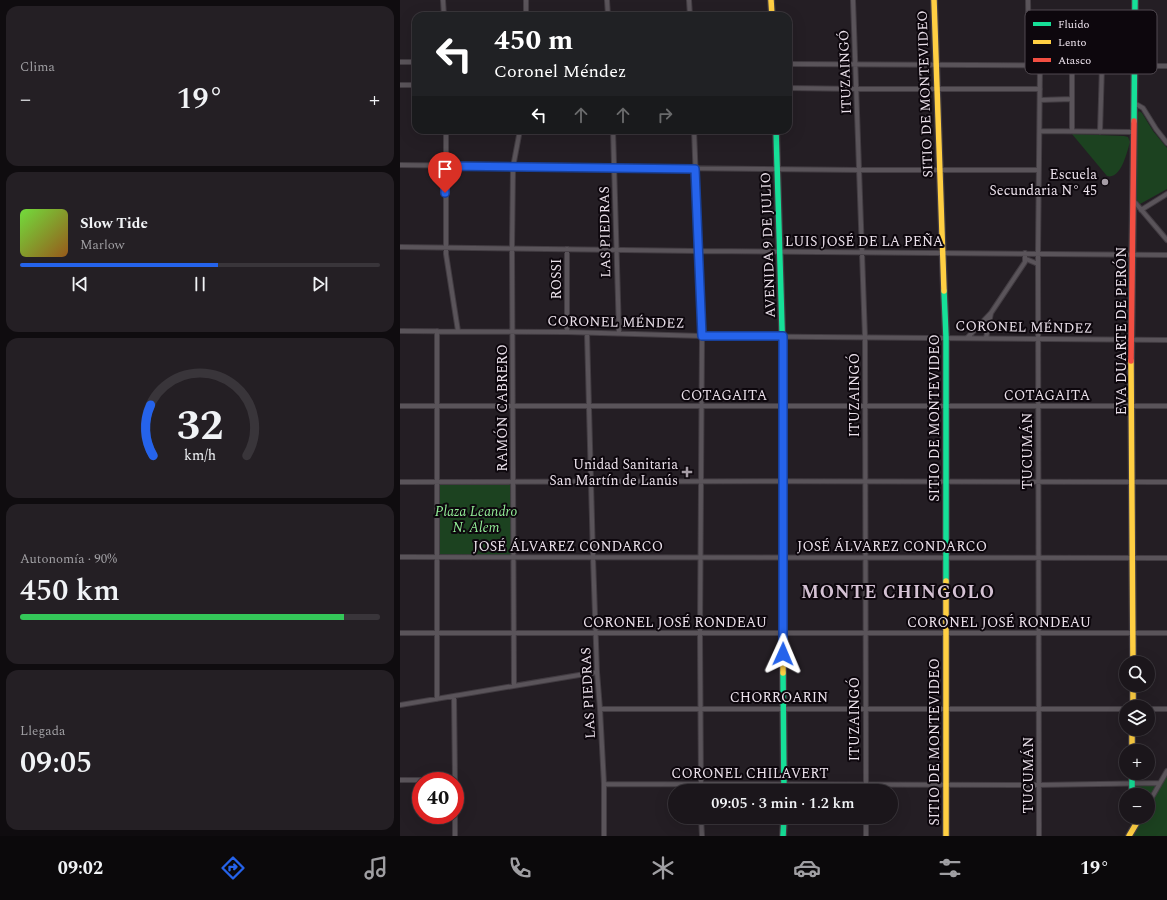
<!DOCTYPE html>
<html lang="es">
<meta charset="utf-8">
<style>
:root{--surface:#1b161b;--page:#241f24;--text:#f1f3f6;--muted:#a09fa3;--line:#39353a;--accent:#2563eb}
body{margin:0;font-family:Spectral,serif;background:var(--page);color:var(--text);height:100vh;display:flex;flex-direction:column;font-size:15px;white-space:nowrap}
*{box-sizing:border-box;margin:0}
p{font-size:13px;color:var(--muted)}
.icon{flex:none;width:22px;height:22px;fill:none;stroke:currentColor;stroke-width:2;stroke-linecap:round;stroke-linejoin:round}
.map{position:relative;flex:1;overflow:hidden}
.sheet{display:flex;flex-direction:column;gap:6px;padding:6px;background:#0f0c0f;width:400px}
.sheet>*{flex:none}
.top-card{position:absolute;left:12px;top:12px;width:380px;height:122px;border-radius:12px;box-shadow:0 4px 16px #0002,0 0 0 1px var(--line);background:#202124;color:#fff;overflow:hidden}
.fabs{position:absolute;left:719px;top:656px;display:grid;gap:8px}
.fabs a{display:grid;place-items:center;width:36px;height:36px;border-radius:50%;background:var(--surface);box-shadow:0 4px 16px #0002,0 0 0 1px var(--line);font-size:20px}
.speed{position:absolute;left:12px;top:772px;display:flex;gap:8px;font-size:20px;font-weight:700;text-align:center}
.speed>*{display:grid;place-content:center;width:52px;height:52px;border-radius:50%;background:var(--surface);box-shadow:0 4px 16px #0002,0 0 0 1px var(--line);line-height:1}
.speed .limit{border:6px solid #d22;background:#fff;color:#111}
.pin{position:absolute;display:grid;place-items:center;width:34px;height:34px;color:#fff;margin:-41px -17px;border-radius:50% 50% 50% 0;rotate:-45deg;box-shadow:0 0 4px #0007}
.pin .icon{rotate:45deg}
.me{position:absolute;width:44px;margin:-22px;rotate:1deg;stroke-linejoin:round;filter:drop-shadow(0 0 3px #0008)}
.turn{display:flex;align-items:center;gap:14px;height:84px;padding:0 16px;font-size:18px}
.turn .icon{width:52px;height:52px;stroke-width:2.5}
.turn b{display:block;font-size:28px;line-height:34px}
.lanes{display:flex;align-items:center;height:38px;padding:0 16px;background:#0003;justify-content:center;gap:20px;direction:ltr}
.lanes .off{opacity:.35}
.big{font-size:30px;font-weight:600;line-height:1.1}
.sheet .tile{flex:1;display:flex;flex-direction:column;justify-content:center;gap:6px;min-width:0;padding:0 14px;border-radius:12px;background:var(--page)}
.sheet .dial{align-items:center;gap:0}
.dial svg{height:104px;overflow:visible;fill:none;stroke:var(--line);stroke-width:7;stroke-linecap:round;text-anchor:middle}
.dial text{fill:var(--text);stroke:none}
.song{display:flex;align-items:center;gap:12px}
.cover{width:48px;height:48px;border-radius:6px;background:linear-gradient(135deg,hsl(100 70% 55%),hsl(30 70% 35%))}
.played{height:4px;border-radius:2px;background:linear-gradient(90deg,var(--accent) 55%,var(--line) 55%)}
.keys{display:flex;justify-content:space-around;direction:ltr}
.heat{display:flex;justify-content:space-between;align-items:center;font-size:22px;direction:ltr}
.charge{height:6px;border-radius:3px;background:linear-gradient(90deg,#34c759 90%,var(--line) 0)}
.trip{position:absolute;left:268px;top:784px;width:230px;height:40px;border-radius:20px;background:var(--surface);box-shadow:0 4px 16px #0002,0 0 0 1px var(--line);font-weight:600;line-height:40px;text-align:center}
.tabs{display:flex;height:64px;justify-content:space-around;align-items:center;background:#0b090b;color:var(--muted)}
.tabs .icon{width:28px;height:28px}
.tabs .selected{color:var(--accent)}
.tabs b{font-size:18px;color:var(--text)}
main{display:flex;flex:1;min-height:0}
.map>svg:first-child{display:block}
.green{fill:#1c4220}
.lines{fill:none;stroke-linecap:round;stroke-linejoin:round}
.street-casing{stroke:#423c42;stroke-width:6}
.fast-casing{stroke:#423c42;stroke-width:8}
.slow-casing{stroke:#423c42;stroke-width:8}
.jam-casing{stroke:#423c42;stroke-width:8}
.street{stroke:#5a545a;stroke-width:4}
.fast{stroke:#16e098;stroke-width:5.5}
.slow{stroke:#ffcf43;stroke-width:5.5}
.jam{stroke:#f24e42;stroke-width:5.5}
.route-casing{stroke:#184099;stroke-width:10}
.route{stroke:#2563eb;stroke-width:7}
.poi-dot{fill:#a69da6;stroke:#0d070d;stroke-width:1.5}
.labels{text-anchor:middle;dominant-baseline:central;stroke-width:4;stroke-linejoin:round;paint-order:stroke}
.street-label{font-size:14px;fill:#ece2ec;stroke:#0d070d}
.poi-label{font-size:14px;fill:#ece2ec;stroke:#0d070d;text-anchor:end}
.park-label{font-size:14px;font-style:italic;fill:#92ed97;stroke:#0d070d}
.district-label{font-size:18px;font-weight:bold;letter-spacing:1px;fill:#d5c2d4;stroke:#0d070d}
.key{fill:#0d070d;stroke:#504950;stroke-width:1}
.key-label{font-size:11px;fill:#ece2ec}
</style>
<main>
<section class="sheet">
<div class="tile"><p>Clima</p>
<div class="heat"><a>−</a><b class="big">19°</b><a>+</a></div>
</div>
<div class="tile">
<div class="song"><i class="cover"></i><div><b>Slow Tide</b><p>Marlow</p></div></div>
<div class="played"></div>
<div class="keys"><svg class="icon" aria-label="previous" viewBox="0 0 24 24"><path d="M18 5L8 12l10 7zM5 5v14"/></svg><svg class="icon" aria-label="pause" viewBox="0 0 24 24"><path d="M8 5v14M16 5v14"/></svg><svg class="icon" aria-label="next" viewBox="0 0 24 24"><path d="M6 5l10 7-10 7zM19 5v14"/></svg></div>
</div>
<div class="tile dial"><svg viewBox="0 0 100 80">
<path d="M14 69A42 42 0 1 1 86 69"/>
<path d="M14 69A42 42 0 0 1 12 30" stroke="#2563eb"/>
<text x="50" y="56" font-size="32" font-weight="700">32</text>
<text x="50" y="72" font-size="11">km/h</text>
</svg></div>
<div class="tile"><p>Autonomía · 90%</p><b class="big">450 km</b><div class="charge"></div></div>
<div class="tile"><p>Llegada</p><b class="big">09:05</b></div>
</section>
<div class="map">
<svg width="767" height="836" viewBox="0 0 767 836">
<rect width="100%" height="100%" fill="#241e24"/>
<path class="green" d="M739,111L742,113L753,131L767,148V189L740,204L737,200V114Z
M672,134L724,136L728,137L730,142C727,152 721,180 707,176Z
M114,481L113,557H38V482Z
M767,774V836H733L744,817H748V809Z
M732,783H760L748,804V795H732Z"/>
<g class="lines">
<defs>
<path id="street" d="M43,0L44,16
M126,0V16
M207,0L208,16
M289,0L290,16
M453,0L465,337L466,791
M628,0L629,65
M0,62H16
M388,64L767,66
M0,85H16
M388,88L457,89H640
M640,100L672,99
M734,103L743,108L756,129L767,143
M46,130V254L58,331
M213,130L219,333
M294,130L302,336L300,633L301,791
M640,131L733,132
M672,131V65
M700,132L702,66
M0,165L459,170H639
M733,200L767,240
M741,210L767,194
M0,247L298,251L767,255
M167,249V332
M626,259L638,264
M591,313L625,262V253
M0,331L167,332L302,336L767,340
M187,333L193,557L197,672L200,709L204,784V836
M568,337L591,313L586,338
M0,406H767
M0,482C256,480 511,482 767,482
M0,557L767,558
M0,633H767
M114,686L112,248L113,167L120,130
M54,696L55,781
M37,699V331
M0,705L197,672
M200,709H726
M748,709H767
M0,780H55
M204,784L638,785L760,783
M55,795V836
M748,804L767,771
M301,817L302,836
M736,824L740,817
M466,836V817
M639,836L638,254L640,65"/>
<path id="fast" d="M734,121L735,0
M376,130L383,361
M544,291L546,337V581
M383,673L384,791
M732,773V795
M383,836L384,817"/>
<path id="slow" d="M371,0L372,16
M534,0L544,291
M383,361V673
M731,361L733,663
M546,581V836
M733,685V707
M732,729V751
M729,836L736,824L733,817"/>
<path id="jam" d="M731,361L734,121"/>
</defs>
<use href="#street" class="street-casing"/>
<use href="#fast" class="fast-casing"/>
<use href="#slow" class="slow-casing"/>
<use href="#jam" class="jam-casing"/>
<use href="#street" class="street"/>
<use href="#fast" class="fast"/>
<use href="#slow" class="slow"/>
<use href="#jam" class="jam"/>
</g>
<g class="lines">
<defs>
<path id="route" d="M45,193V166L295,169L302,336H383V654"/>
</defs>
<use href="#route" class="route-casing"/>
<use href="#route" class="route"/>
</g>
<g class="poi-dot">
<circle cx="705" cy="182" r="4"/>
<path d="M285 466h4v4h4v4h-4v4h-4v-4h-4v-4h4z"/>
</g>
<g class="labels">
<g class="street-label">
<text transform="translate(445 72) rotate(-92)">ITUZAINGÓ</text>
<text transform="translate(525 94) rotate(-92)">SITIO DE MONTEVIDEO</text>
<text transform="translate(205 232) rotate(-91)">LAS PIEDRAS</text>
<text x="464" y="241">LUIS JOSÉ DE LA PEÑA</text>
<text transform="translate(368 245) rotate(-92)">AVENIDA 9 DE JULIO</text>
<text transform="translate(156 279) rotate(-90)">ROSSI</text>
<text transform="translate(216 322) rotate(1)">CORONEL MÉNDEZ</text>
<text transform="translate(624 327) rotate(1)">CORONEL MÉNDEZ</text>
<text transform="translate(721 331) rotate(-90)">EVA DUARTE DE PERÓN</text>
<text x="324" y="395">COTAGAITA</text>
<text transform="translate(454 395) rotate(-90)">ITUZAINGÓ</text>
<text x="647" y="395">COTAGAITA</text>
<text transform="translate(102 408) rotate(-90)">RAMÓN CABRERO</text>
<text transform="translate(534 418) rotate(-90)">SITIO DE MONTEVIDEO</text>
<text transform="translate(627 451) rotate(-90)">TUCUMÁN</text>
<text x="168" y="546">JOSÉ ÁLVAREZ CONDARCO</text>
<text x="492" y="546">JOSÉ ÁLVAREZ CONDARCO</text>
<text x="275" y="622">CORONEL JOSÉ RONDEAU</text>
<text x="599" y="622">CORONEL JOSÉ RONDEAU</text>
<text transform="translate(188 693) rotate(-93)">LAS PIEDRAS</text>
<text x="379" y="697">CHORROARIN</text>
<text transform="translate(454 719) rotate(-90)">ITUZAINGÓ</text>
<text transform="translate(534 742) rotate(-90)">SITIO DE MONTEVIDEO</text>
<text x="350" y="773">CORONEL CHILAVERT</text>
<text transform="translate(628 775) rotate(-90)">TUCUMÁN</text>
</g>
<g class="poi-label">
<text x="697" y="174">Escuela<tspan x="697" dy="16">Secundaria N° 45</tspan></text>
<text x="278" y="464">Unidad Sanitaria<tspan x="278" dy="16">San Martín de Lanús</tspan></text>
</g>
<g class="park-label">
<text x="76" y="511">Plaza Leandro<tspan x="76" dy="16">N. Alem</tspan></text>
</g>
<g class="district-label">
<text x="498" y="592">MONTE CHINGOLO</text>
</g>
</g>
<rect x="625" y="10" width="132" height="64" rx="6" class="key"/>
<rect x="633" y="22" width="18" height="4" fill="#16e098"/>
<rect x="633" y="40" width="18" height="4" fill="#ffcf43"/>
<rect x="633" y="58" width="18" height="4" fill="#f24e42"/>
<g class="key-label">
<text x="658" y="28">Fluido</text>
<text x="658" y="46">Lento</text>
<text x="658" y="64">Atasco</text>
</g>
</svg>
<div class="fabs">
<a><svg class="icon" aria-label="search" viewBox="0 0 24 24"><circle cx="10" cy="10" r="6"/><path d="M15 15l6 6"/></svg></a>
<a><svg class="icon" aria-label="layers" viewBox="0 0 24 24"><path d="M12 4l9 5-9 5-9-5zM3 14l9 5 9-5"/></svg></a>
<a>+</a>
<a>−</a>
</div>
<div class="speed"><div class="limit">40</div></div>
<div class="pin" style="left:45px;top:193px;background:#d93025"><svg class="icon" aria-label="arrive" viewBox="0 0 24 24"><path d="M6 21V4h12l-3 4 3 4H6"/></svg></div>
<svg class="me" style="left:383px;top:654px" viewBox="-20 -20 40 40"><path d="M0-17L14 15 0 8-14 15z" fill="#2563eb" stroke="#fff" stroke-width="4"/></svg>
<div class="trip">09:05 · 3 min · 1.2 km</div>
<div class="top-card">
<div class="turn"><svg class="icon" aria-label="left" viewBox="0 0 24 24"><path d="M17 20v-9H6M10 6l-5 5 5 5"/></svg><div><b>450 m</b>Coronel Méndez</div></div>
<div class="lanes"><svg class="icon" aria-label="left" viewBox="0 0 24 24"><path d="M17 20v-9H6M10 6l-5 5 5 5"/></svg><svg class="icon off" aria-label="ahead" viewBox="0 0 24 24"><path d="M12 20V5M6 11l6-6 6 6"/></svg><svg class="icon off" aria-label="ahead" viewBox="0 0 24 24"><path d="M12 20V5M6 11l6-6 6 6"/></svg><svg class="icon off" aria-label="right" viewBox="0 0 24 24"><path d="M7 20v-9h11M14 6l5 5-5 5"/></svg></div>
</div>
</div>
</main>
<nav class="tabs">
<b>09:02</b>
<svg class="icon selected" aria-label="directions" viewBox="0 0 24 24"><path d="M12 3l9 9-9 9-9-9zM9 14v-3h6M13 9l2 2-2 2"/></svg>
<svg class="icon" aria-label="music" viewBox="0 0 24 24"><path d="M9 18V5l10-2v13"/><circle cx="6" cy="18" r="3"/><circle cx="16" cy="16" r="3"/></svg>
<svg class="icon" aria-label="phone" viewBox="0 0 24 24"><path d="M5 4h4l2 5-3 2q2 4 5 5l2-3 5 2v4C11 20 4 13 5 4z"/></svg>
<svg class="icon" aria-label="climate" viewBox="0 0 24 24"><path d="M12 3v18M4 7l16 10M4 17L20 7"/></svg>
<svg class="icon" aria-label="car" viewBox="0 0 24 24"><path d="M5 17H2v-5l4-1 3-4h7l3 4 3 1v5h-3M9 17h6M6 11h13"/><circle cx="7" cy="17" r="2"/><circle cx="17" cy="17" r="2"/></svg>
<svg class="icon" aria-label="filters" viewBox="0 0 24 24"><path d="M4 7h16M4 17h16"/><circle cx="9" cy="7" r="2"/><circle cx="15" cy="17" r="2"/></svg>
<b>19°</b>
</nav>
